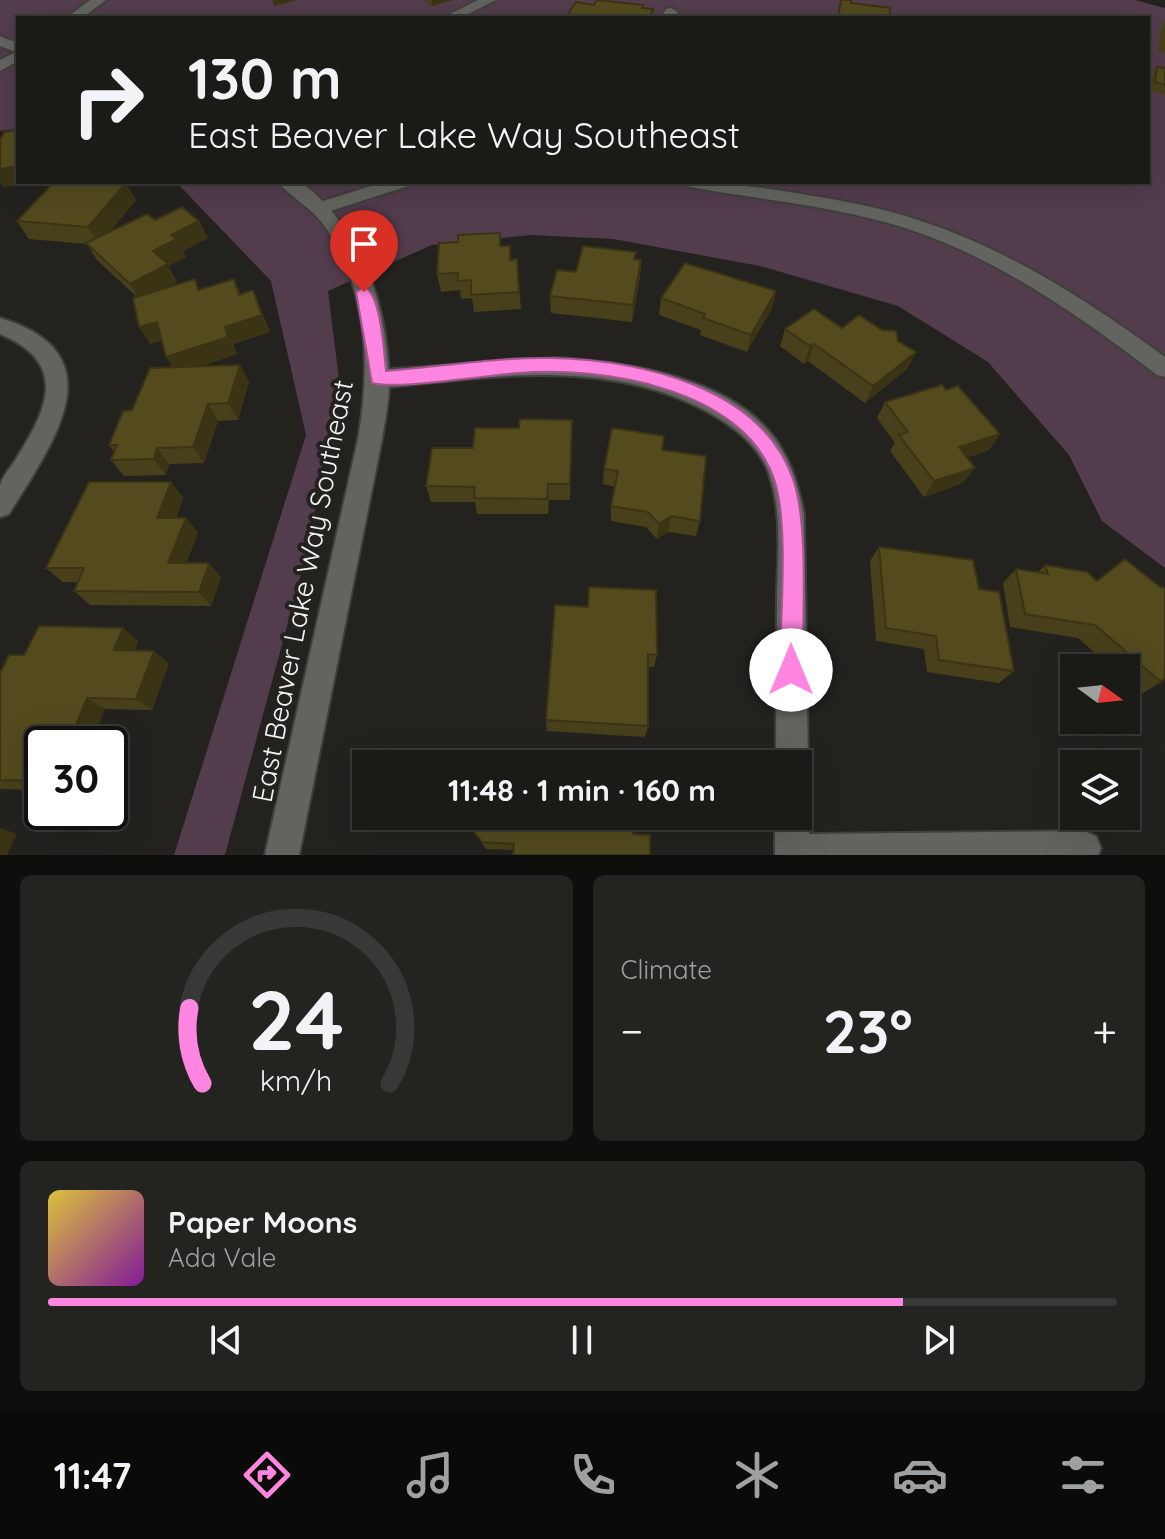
<!DOCTYPE html>
<meta charset="utf-8">
<style>
:root{--surface:#1a1a17;--page:#232320;--text:#f1f3f6;--muted:#9fa1a1;--line:#383836;--accent:#fe86e0}
body{margin:0;font-family:Quicksand,sans-serif;background:var(--page);color:var(--text);height:100vh;display:flex;flex-direction:column;font-size:30px;white-space:nowrap}
*{box-sizing:border-box;margin:0}
p{font-size:26px;color:var(--muted)}
.icon{flex:none;width:44px;height:44px;fill:none;stroke:currentColor;stroke-width:2;stroke-linecap:round;stroke-linejoin:round}
.map{position:relative;height:855px;overflow:hidden}
.drawer{display:flex;flex-direction:column;gap:20px;padding:20px;background:#0e0e0d;flex:1}
.drawer>*{flex:none}
.top-card{position:absolute;left:16px;top:16px;width:1134px;height:168px;border-radius:0px;box-shadow:0 8px 32px #0002,0 0 0 2px var(--line);background:#1a1a17;color:var(--text);overflow:hidden}
.needle{width:52px;rotate:105deg}
.tools{position:absolute;left:1060px;top:654px;display:grid;gap:16px}
.tools a{display:grid;place-items:center;width:80px;height:80px;border-radius:0px;background:var(--surface);box-shadow:0 8px 32px #0002,0 0 0 2px var(--line);font-size:40px}
.speed{position:absolute;left:24px;top:726px;display:flex;gap:16px;font-size:40px;font-weight:700;text-align:center}
.speed>*{display:grid;place-content:center;width:104px;height:104px;border-radius:50%;background:var(--surface);box-shadow:0 8px 32px #0002,0 0 0 2px var(--line);line-height:1}
.speed .limit{border:4px solid #111;border-radius:12px;background:#fff;color:#111}
.pin{position:absolute;display:grid;place-items:center;width:68px;height:68px;color:#fff;margin:-82px -34px;border-radius:50% 50% 50% 0;rotate:-45deg;box-shadow:0 0 8px #0007}
.pin .icon{rotate:45deg}
.me{position:absolute;width:88px;margin:-44px;rotate:0deg;stroke-linejoin:round;filter:drop-shadow(0 0 6px #0008)}
.turn{display:flex;align-items:center;gap:28px;height:168px;padding:0 40px;font-size:36px}
.turn .icon{width:104px;height:104px;stroke-width:2.5}
.turn b{display:block;font-size:56px;line-height:68px}
.big{font-size:60px;font-weight:700;line-height:1.1}
.drawer .widget{flex:1;display:flex;flex-direction:column;justify-content:center;gap:12px;min-width:0;padding:0 28px;border-radius:12px;background:var(--page)}
.drawer .dial{align-items:center;gap:0}
.dial svg{height:208px;overflow:visible;fill:none;stroke:var(--line);stroke-width:7;stroke-linecap:round;text-anchor:middle}
.dial text{fill:var(--text);stroke:none}
.song{display:flex;align-items:center;gap:24px}
.cover{width:96px;height:96px;border-radius:12px;background:linear-gradient(135deg,hsl(50 70% 55%),hsl(290 70% 35%))}
.played{height:8px;border-radius:4px;background:linear-gradient(90deg,var(--accent) 80%,var(--line) 80%)}
.keys{display:flex;justify-content:space-around;direction:ltr}
.heat{display:flex;justify-content:space-between;align-items:center;font-size:44px;direction:ltr}
.drawer .tiles{flex:1;display:grid;gap:20px;grid-template-columns:1fr 1fr}
.widget:last-child{grid-column:span 2}
.trip{position:absolute;left:352px;top:750px;width:460px;height:80px;border-radius:0px;background:var(--surface);box-shadow:0 8px 32px #0002,0 0 0 2px var(--line);font-weight:700;line-height:80px;text-align:center}
.menu{display:flex;height:128px;justify-content:space-around;align-items:center;background:#0a0a09;color:var(--muted)}
.menu .icon{width:56px;height:56px}
.menu .active{color:var(--accent)}
.menu b{font-size:36px;color:var(--text)}
.map>svg:first-child{display:block}
.green{fill:#533c4c}
.lines{fill:none;stroke-linecap:round;stroke-linejoin:round}
.street-casing{stroke:#3f3f3c;stroke-width:4}
.secondary-casing{stroke:#3f3f3c;stroke-width:4}
.street{fill:#63635f;fill-rule:evenodd}
.secondary{fill:#63635f;fill-rule:evenodd}
.wall{fill:#47401a}
.shaded-wall{fill:#3a3415}
.building{fill:#534b1e;stroke:#3a3415;stroke-width:2}
.route{fill:#fe86e0;stroke:#a55792;stroke-width:2}
.labels{text-anchor:middle;dominant-baseline:central;stroke-width:8;stroke-linejoin:round;paint-order:stroke}
.street-label{font-size:28px;fill:#f4f4f2;stroke:#23221f}
</style>
<div class="map">
<svg width="1165" height="855" viewBox="0 0 1165 855">
<rect width="100%" height="100%" fill="#23221f"/>
<path class="green" d="M0,0H1135L1165,8V568L1102,521L1069,455L988,362L898,306L760,266L613,239L531,235L432,245L328,291L341,395L300,578L225,855H174L306,435L271,281L176,182H1148V18H18V129L0,131Z"/>
<g class="lines">
<defs>
<path id="street" d="M90,0H106L82,18H66Z
M478,0H496L460,18H442Z
M671,8L678,12L675,18H661L666,9Z
M18,51V61L0,71V60Z
M384,182H411L408,186L327,212H313L311,208L313,204Z
M681,182C720,182 757,187 796,193C838,200 881,207 921,221C1010,250 1090,302 1165,357V377L1157,375C1081,317 998,258 905,228C836,206 762,200 690,187Z
M0,318C120,354 52,444 9,514L0,517C0,507 0,495 0,486C2,476 14,464 19,454C51,404 65,361 0,334Z
M556,358C627,362 731,377 776,440C792,463 799,488 804,515L808,764L803,775L798,778V764H776C776,707 777,651 777,594C778,554 782,512 769,474C759,445 732,425 706,411C604,357 489,377 379,388L371,385L368,379L371,373L379,370Z
M798,802L804,804L809,816V834L1084,831L1096,836L1101,848L1098,855H775V816H798Z"/>
<path id="secondary" d="M0,36L18,43V53L0,46Z
M278,182C284,182 291,181 296,182C307,184 318,196 325,204C369,250 387,316 389,378C390,399 385,419 382,439L299,855H265L358,439C371,366 368,287 323,224C311,207 291,198 278,182Z"/>
</defs>
<use href="#street" class="street-casing"/>
<use href="#secondary" class="secondary-casing"/>
<use href="#street" class="street"/>
<use href="#secondary" class="secondary"/>
</g>
<path class="wall" d="M423,0H452L432,6Z
M594,5L653,9L652,18H568V14Z
M1165,21V53L1158,52L1161,28Z
M1157,67L1165,68V95L1149,91L1152,75Z
M136,200L110,231L155,220L199,221L208,238L183,251L186,257L168,266L177,282L165,289H200L234,279L241,294L253,290L270,332L233,344L237,354L199,367L240,365L249,382L238,420L218,421L204,463L169,464L166,475L124,476L111,460L114,451L109,445L132,410L172,367L162,341L150,344L137,297L97,260L87,244L29,239L17,221Z
M501,246H510L511,260L517,259L521,309L474,312L472,298L461,299L460,290L441,292L437,274Z
M635,259L641,260L640,277L632,322L551,313L550,296L576,272Z
M776,291L772,308L747,352L700,335L701,330L659,315L661,298Z
M842,328L898,341L916,352L907,369L865,403L808,361L804,364L780,346L785,329Z
M946,390L1000,434L989,450L967,458L963,483L924,497L890,451L895,443L877,418L885,402Z
M572,420L570,500H549L548,514H477L475,502H431L426,486L473,448L519,428Z
M662,450L700,521L696,536L668,532L657,539L646,527L611,521V506L615,487L603,484L604,469Z
M171,482L183,498L176,518H186L198,533L186,563L221,577L211,606L90,605L74,591L78,582H63L46,568Z
M879,547L979,589L1014,671L999,683L927,672L924,649L876,641L870,561Z
M1045,565L1161,682L1141,694L1126,681V668H1112L1078,638L1010,627L1003,583L1016,569L1038,572Z
M555,605L657,655L654,667H648V726L645,737L547,731L546,720Z
M138,641L134,650L169,663L152,710L105,709L42,744V790L0,789V673L24,655Z
M633,816L514,850L486,849L471,828Z"/>
<path class="shaded-wall" d="M272,0H297L274,6Z
M432,0H452L432,6Z
M18,161V182H27L26,185L4,187L0,182V169Z
M126,183L136,200L99,245L88,227Z
M199,221L208,238L183,251L186,257L168,266L177,282L141,301L130,284L153,251L171,235Z
M641,260L640,277L632,322L633,305Z
M253,290L270,332L233,344L237,354L177,374L166,357L225,327Z
M776,291L772,308L747,352L751,335Z
M157,322L167,339L150,344L139,327Z
M814,344L808,361L804,364L810,346Z
M916,352L907,369L865,403L873,386Z
M240,365L249,382L238,420L228,403Z
M208,404L218,421L204,463L193,447Z
M1000,434L989,450L948,464L959,447Z
M157,448L169,464L166,475L154,459Z
M975,468L963,483L924,497L934,481Z
M171,482L183,498L170,533L157,518Z
M671,516L668,532L657,539L659,524Z
M186,518L198,533L181,577L168,563Z
M209,563L221,577L211,606L199,592Z
M123,628L138,641L130,663L114,650Z
M154,651L169,663L152,710L136,699Z
M87,698L105,709L91,744H68Z
M0,828L17,834L7,855H0Z"/>
<path class="building" d="M597,0L643,5L642,8L653,9L649,18H595L568,14L576,2L594,5Z
M841,0H851V3L890,8V18L838,17Z
M1157,67L1165,68V85L1155,82Z
M18,130V161L14,167L0,169V138L2,137L4,132Z
M54,182H118L126,183L88,227L17,221Z
M182,207L199,221L171,235L177,239L153,251L168,264L130,284L86,243L147,214L155,220Z
M500,233V246H510V260L517,259L519,292L471,295V280L458,281V273L437,274L439,243L458,242V235Z
M583,246L636,252L634,259L641,260L633,305L550,296L557,270L576,272Z
M685,263L776,291L751,335L703,318L705,314L661,298Z
M195,279L198,290L234,279L239,295L253,290L262,315L225,327L228,337L166,357L157,322L139,327L133,298Z
M814,309L842,328L859,315L882,330L896,331L898,341L916,352L873,386L814,344L810,346L785,329Z
M240,365L228,403L208,404L193,447L157,448L154,459L111,460L117,445H109L123,411L132,410L150,368Z
M942,385L946,390L958,386L1000,434L959,447L975,468L934,481L899,435L908,432L885,402Z
M520,419L572,420L570,484H548L547,499L474,498L475,487L426,486L432,448H473L475,428H519Z
M612,428L664,436L662,450L706,456L700,521L671,516L659,524L648,512L611,506L618,471L604,469Z
M89,482H171L157,518H186L168,563H209L199,592L74,591L84,568H46Z
M879,547L973,560L979,589L999,592L1014,671L939,660L936,636L886,628Z
M1125,559L1160,587L1165,588V678L1161,682L1095,625L1025,614L1016,569L1048,574L1045,565L1087,572L1097,581Z
M589,587L656,590L657,655L648,654V726L546,720L555,605L588,607Z
M39,626L123,628L114,650L154,651L136,699L87,698L68,744H42V781L0,780V673L9,655H24Z
M540,758L566,759V764H539Z
M472,816H633V834L650,835V855H513L514,844L482,842L471,828Z"/>
<path class="route" d="M364,287C381,293 384,353 386,371C440,367 496,357 550,358C639,360 763,386 794,482C809,530 802,618 803,670L799,678L791,682L783,678L780,670C780,619 789,528 775,482C746,388 602,366 518,373C489,375 394,390 372,383L356,292Z"/>
<g class="labels">
<g class="street-label">
<text transform="translate(302 591) rotate(-79)">East Beaver Lake Way Southeast</text>
</g>
</g>
</svg>
<div class="tools">
<a><svg class="needle" viewBox="-14 -14 28 28"><path d="M0-13l5 13h-10z" fill="#e53935"/><path d="M0 13l5-13h-10z" fill="#9fa1a1"/></svg></a>
<a><svg class="icon" aria-label="layers" viewBox="0 0 24 24"><path d="M12 4l9 5-9 5-9-5zM3 14l9 5 9-5"/></svg></a>
</div>
<div class="speed"><div class="limit">30</div></div>
<div class="pin" style="left:364px;top:292px;background:#d93025"><svg class="icon" aria-label="arrive" viewBox="0 0 24 24"><path d="M6 21V4h12l-3 4 3 4H6"/></svg></div>
<svg class="me" style="left:791px;top:670px" viewBox="-20 -20 40 40"><circle r="19" fill="#fff"/><path d="M0-13L10 11 0 6-10 11z" fill="#fe86e0"/></svg>
<div class="trip">11:48 · 1 min · 160 m</div>
<div class="top-card">
<div class="turn"><svg class="icon" aria-label="right" viewBox="0 0 24 24"><path d="M7 20v-9h11M14 6l5 5-5 5"/></svg><div><b>130 m</b>East Beaver Lake Way Southeast</div></div>
</div>
</div>
<section class="drawer">
<div class="tiles">
<div class="widget dial"><svg viewBox="0 0 100 80">
<path d="M14 69A42 42 0 1 1 86 69"/>
<path d="M14 69A42 42 0 0 1 9 40" stroke="#fe86e0"/>
<text x="50" y="56" font-size="32" font-weight="700">24</text>
<text x="50" y="72" font-size="11">km/h</text>
</svg></div>
<div class="widget"><p>Climate</p>
<div class="heat"><a>−</a><b class="big">23°</b><a>+</a></div>
</div>
<div class="widget">
<div class="song"><i class="cover"></i><div><b>Paper Moons</b><p>Ada Vale</p></div></div>
<div class="played"></div>
<div class="keys"><svg class="icon" aria-label="previous" viewBox="0 0 24 24"><path d="M18 5L8 12l10 7zM5 5v14"/></svg><svg class="icon" aria-label="pause" viewBox="0 0 24 24"><path d="M8 5v14M16 5v14"/></svg><svg class="icon" aria-label="next" viewBox="0 0 24 24"><path d="M6 5l10 7-10 7zM19 5v14"/></svg></div>
</div>
</div>
</section>
<nav class="menu">
<b>11:47</b>
<svg class="icon active" aria-label="directions" viewBox="0 0 24 24"><path d="M12 3l9 9-9 9-9-9zM9 14v-3h6M13 9l2 2-2 2"/></svg>
<svg class="icon" aria-label="music" viewBox="0 0 24 24"><path d="M9 18V5l10-2v13"/><circle cx="6" cy="18" r="3"/><circle cx="16" cy="16" r="3"/></svg>
<svg class="icon" aria-label="phone" viewBox="0 0 24 24"><path d="M5 4h4l2 5-3 2q2 4 5 5l2-3 5 2v4C11 20 4 13 5 4z"/></svg>
<svg class="icon" aria-label="climate" viewBox="0 0 24 24"><path d="M12 3v18M4 7l16 10M4 17L20 7"/></svg>
<svg class="icon" aria-label="car" viewBox="0 0 24 24"><path d="M5 17H2v-5l4-1 3-4h7l3 4 3 1v5h-3M9 17h6M6 11h13"/><circle cx="7" cy="17" r="2"/><circle cx="17" cy="17" r="2"/></svg>
<svg class="icon" aria-label="filters" viewBox="0 0 24 24"><path d="M4 7h16M4 17h16"/><circle cx="9" cy="7" r="2"/><circle cx="15" cy="17" r="2"/></svg>
</nav>
